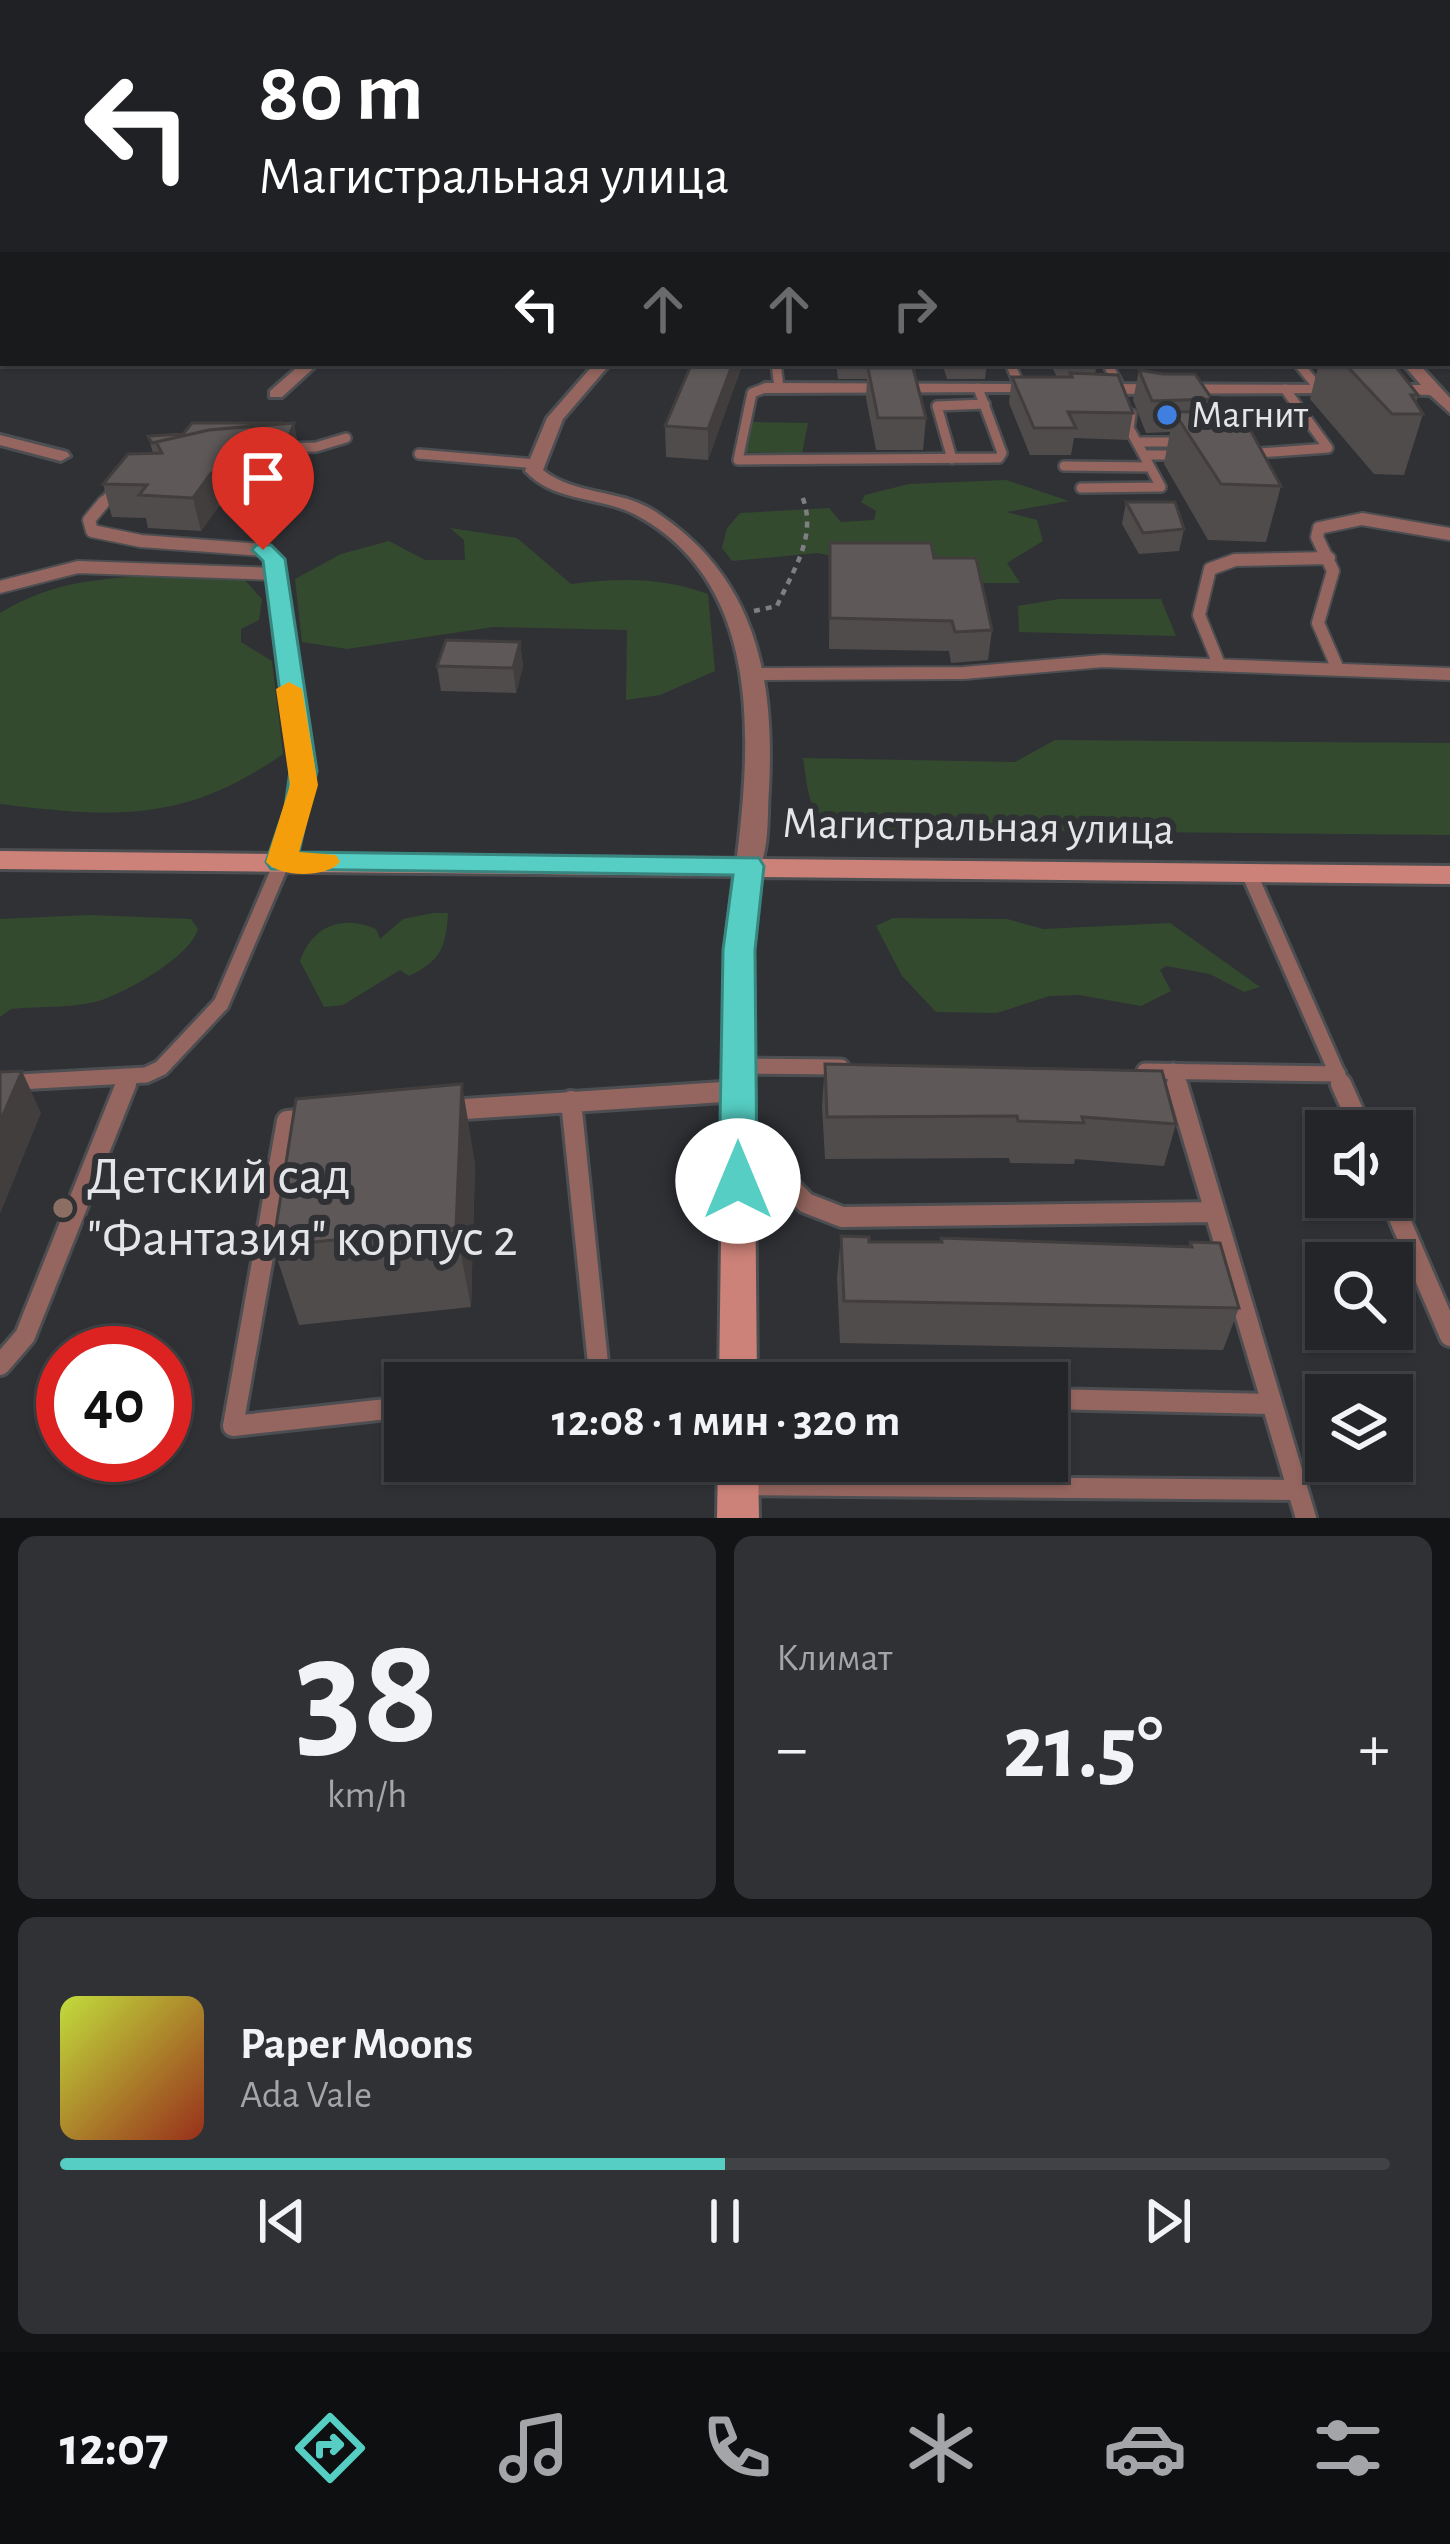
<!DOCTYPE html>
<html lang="ru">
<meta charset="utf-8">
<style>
:root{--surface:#232528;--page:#2f3134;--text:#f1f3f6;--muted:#a3a5a8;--line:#404245;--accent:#56cec3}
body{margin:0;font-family:"Alegreya Sans",sans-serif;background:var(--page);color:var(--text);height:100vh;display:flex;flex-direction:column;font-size:45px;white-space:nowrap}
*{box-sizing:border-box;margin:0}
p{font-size:39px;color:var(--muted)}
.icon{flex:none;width:66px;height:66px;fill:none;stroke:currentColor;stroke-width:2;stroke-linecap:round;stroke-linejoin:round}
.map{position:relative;height:1518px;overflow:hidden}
.side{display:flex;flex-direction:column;gap:18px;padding:18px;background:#131416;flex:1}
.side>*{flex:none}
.guide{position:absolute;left:0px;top:0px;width:1452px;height:366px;box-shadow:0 3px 9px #0004,0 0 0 3px var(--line);background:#202124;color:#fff;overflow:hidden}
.fabs{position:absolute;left:1305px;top:1110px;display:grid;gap:24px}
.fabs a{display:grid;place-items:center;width:108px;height:108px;border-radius:0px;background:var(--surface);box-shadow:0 3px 9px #0004,0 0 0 3px var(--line);font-size:60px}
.speed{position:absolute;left:36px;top:1326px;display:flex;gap:24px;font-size:60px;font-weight:700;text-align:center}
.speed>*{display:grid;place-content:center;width:156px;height:156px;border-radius:50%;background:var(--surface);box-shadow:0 3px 9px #0004,0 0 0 3px var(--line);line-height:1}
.speed .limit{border:18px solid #d22;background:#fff;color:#111}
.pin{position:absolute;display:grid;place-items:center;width:102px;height:102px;color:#fff;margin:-123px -51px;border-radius:50% 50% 50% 0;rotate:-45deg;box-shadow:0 0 12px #0007}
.pin .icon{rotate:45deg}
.me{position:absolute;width:132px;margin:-66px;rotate:0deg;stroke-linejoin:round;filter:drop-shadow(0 0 9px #0008)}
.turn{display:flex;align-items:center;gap:42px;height:252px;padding:0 60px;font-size:54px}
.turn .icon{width:156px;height:156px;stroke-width:2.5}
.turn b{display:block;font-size:84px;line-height:102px}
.lanes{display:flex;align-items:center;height:114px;padding:0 60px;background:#0003;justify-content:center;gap:60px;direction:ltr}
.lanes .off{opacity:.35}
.big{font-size:90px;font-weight:700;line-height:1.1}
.side .tile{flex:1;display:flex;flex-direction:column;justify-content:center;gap:18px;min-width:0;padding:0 42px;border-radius:18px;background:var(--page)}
.side .dial{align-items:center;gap:0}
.dial b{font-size:156px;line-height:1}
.song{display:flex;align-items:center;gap:36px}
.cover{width:144px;height:144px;border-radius:18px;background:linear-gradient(135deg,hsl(70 70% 55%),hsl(10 70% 35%))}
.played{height:12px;border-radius:6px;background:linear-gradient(90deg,var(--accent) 50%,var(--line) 50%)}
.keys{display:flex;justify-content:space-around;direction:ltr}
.heat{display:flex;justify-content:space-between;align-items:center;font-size:66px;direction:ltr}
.side .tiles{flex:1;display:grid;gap:18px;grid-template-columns:1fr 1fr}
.tile:last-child{grid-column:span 2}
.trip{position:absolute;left:384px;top:1362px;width:684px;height:120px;border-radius:0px;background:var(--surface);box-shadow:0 3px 9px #0004,0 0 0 3px var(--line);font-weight:700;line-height:120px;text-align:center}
.tabs{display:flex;height:192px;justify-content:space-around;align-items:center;background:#0e0f10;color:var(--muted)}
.tabs .icon{width:84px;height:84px}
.tabs .active{color:var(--accent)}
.tabs b{font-size:54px;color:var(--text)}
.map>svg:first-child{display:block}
.green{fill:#344a2f}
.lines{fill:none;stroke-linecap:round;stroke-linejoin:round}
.lane-far3-casing{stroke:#4c4e52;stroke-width:14}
.lane-far2-casing{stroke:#4c4e52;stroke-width:16}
.lane-far1-casing{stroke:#4c4e52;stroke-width:21}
.lane-casing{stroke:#4c4e52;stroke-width:26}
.street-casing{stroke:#4c4e52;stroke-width:6}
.secondary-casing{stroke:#4c4e52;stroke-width:6}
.path{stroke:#7e7f83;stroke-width:4.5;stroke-dasharray:6 6;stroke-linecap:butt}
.lane-far3{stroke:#95665f;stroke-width:9}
.lane-far2{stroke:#95665f;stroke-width:12}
.lane-far1{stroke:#95665f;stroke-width:15}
.lane{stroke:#95665f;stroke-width:20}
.street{fill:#95665f;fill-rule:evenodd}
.secondary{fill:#cc8278;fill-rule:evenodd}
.wall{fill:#514c4c}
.shaded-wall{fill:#423e3e}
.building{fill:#5e5858;stroke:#423e3e;stroke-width:3}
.route{fill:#56cec3;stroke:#38867f;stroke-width:3}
.slow{fill:#f59e0b}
.shop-dot{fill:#3f7fe0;stroke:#2f3135;stroke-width:4.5}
.education-dot{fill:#8d6e63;stroke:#2f3135;stroke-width:4.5}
.labels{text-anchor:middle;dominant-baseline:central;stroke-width:12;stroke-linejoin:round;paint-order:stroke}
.far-poi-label{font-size:39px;fill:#e4e5e8;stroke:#2f3135;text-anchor:start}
.street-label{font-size:45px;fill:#e4e5e8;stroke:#2f3135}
.near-poi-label{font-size:54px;fill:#e4e5e8;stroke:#2f3135;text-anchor:start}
</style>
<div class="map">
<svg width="1450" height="1518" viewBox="0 0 1450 1518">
<rect width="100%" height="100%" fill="#2f3135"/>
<path class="green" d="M752,422L808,423L802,454L744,452Z
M1006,480L1069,501L1006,512L1037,520L1043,541L1007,563L1020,583H975L817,553L732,561L722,548L727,528L740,513L829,508L841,522L874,520L876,511L861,502L865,495L909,484Z
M450,528L517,538L571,584C621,578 661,577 708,594L715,671L660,695L626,700L627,630L493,627L347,649L302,642L295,579L341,554L389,541L425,560H465L464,540Z
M168,573L242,577L262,599L259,620L241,629V642L272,661L283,754C185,823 114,818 0,804V613C60,577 101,581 168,573Z
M1059,599H1161L1176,636L1019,632L1018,606Z
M1055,740L1450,743V835L850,829C807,821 809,796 803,758L1015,762Z
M433,913H448C446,947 441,961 409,976L400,970L343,1005L324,1007L300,961C312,927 341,914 376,929L380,939L403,919Z
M89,915L191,919L198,929C190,956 133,988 107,998C80,1009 41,1006 11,1009L0,1017V919Z
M893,918L1007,919L1043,929L1170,923L1260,987L1244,992L1210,974L1166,966L1160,970L1171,991L1141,1006L1079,995L1049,996L997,1013L936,1012L902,976L876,926Z"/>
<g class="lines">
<defs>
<path id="lane-far3" d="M776,363L779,388
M1010,363L1021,389
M1107,363L1120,388
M1298,363L1320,390
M765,388L752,393L738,460L999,458L1002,453L978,388
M1137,442H1185
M281,448L316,447L346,438
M419,454L536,464
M1245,454L1328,448L1285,389
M1144,455H1180
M952,459L937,406L985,404
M1064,466L1150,467
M1081,488L1161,487L1129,428L1131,414
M101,505L117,487"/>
<path id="lane-far2" d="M104,502L89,520L92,531L141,541L263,550L274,558L300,757
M0,587L78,567L276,574
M1218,662L1199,615L1210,569L1235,560L1329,558
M1337,667L1318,623L1333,571L1317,537L1319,528L1362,519L1450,534
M752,674L964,673L1103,661L1450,674"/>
<path id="lane-far1" d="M1249,873L1343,1087
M738,1066L841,1067
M1145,1071L1338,1074
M1173,1071L1178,1087
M0,1083L146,1075L161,1068L221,1004L282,862L304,785L300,754
M124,1087L128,1078"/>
<path id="lane" d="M1177,1084L1306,1518
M1341,1084L1362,1131
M571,1101L600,1383
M450,1110L738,1091
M308,1119L287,1121L233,1426L405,1407
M744,1141L806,1203L842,1217L1214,1212
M1390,1197L1450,1336
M0,1365L25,1336L126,1084
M620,1383L734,1370
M1047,1399L1270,1404
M742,1485L1295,1490"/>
<path id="street" d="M0,176H3L0,183Z
M3,293V302L0,303V294Z
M302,363H319L282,397H270V391Z
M595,363H611L563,419L543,470C576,496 622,489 656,512C755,577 775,676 769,789C767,814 770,848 758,871H740L736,865C751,742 764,584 636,515C600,496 555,503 525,471L547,418Z
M1402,363H1418L1450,398V413L1430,395L1375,393L1373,390L1381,385H1421Z
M1040,384L1048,389L1046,392L765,393L757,388L765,383Z
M1346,385L1354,390L1352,393L1093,394L1085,389L1093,384Z
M0,435L67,452L70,456L61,461L0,445Z"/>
<path id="secondary" d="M0,851L1450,866V884L761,877L753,950L757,1383H719L725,950L734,876L0,869Z
M718,1461H758L759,1518H717Z"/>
</defs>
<use href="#lane-far3" class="lane-far3-casing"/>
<use href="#lane-far2" class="lane-far2-casing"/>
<use href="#lane-far1" class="lane-far1-casing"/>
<use href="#lane" class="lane-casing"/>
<use href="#street" class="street-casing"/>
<use href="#secondary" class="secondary-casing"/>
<path class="path" d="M754,611L777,606C793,570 818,536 802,496"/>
<use href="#lane-far3" class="lane-far3"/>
<use href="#lane-far2" class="lane-far2"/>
<use href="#lane-far1" class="lane-far1"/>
<use href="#lane" class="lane"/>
<use href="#street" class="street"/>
<use href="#secondary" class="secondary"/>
</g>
<path class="wall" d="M743,363L708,460L666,457L665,426Z
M836,363H897V368L926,418L923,450H876L866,398L867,379H838Z
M942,363H987L985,379H947Z
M1050,363H1097L1095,374L1133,413L1128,440L1074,438L1071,455H1030L1009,403L1012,377H1057Z
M1319,363H1393L1418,395L1416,403L1423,414L1404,475L1374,474L1310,399Z
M1139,370L1212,399L1209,411L1281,486L1266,542L1208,540L1164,464L1170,432L1146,433L1133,400Z
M148,436L300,454L283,507L219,506L201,531L148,528L146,518L112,517L103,484L153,453Z
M1126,502L1184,529L1179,551L1139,554L1122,524Z
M830,543L934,558L992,630L988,660L951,663L949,651L829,649Z
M520,642L523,667L516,693L441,691L437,666Z
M825,1064L1176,1124L1164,1166L1075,1159L1074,1164L1010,1163L1009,1158L825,1159L822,1106Z
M475,1163L471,1307L299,1325L273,1246Z
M841,1236L869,1242H941V1238L1188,1247L1190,1242L1239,1308L1223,1350L840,1343L837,1278Z"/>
<path class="shaded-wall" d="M733,363H743L708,460V429Z
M294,423L300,454L283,507L276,474Z
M211,473L219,506L201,531L193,498Z
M520,642L523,667L516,693L513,668Z
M22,1071L41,1113L0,1214V1122Z
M462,1084L475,1163L471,1307L456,1228Z"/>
<path class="building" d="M692,363H733L708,429L665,426Z
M1344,363H1393L1418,395H1411L1423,414H1392Z
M868,368H913L926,418H878Z
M1139,370L1163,374H1195L1212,399L1152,401Z
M1070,373L1118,375L1133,413L1068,412L1076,428H1034L1012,377H1072Z
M1240,411L1281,486L1221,484L1174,412Z
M192,423H283L209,430L152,443L148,436L183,434Z
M294,423L276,474L211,473L193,498L139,495L147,485L103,484L128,454L162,453L156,442L209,430Z
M1126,502H1175L1184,529L1143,533Z
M830,543H931L934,558H976L992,630L955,632L952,621L830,618Z
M446,640L520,642L513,668L437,666Z
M825,1064L1162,1071L1176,1124L1082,1117L1084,1123L1018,1121L1017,1116L827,1117Z
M22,1071L0,1122V1072Z
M462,1084L456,1228L273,1246L296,1099Z
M841,1236L869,1237V1242H942L941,1238L1192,1247L1190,1242L1220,1243L1239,1308L844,1301Z"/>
<linearGradient id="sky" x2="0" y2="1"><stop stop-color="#1a1b1d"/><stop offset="0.44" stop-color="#474e5c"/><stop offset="1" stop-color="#474e5c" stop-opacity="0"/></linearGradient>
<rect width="1450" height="378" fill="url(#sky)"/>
<path class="route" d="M256,545H271L285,559L317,771L299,852L759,858L764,866L755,950L757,1181L751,1193L738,1197L724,1193L719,1181L723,950L733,875L271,869L266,862L285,807L290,771L263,561L252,550Z"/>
<path class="slow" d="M289,682L302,689L318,785L299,852L336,855L340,862C327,878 280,878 266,862L290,785L276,689Z"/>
<circle class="shop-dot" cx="1167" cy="415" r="12"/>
<circle class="education-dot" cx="63" cy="1208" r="12"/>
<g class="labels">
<g class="far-poi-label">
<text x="1191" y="415">Магнит</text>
</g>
<g class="street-label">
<text transform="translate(978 827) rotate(1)">Магистральная улица</text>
</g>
<g class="near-poi-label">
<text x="87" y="1177">Детский сад<tspan x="87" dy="62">"Фантазия" корпус 2</tspan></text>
</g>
</g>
</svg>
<div class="fabs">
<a><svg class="icon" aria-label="sound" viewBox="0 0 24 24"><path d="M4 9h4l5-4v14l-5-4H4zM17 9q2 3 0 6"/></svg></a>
<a><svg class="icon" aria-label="search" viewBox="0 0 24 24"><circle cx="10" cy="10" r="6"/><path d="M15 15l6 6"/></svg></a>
<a><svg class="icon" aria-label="layers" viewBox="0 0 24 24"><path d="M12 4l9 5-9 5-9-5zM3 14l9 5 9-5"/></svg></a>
</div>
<div class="speed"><div class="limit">40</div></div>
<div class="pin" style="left:263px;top:550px;background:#d93025"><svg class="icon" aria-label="arrive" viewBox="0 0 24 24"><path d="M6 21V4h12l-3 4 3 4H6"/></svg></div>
<svg class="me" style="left:738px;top:1181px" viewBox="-20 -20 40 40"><circle r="19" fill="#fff"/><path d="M0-13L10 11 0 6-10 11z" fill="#56cec3"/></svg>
<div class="trip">12:08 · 1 мин · 320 m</div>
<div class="guide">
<div class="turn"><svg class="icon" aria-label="left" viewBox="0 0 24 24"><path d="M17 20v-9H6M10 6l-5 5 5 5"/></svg><div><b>80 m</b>Магистральная улица</div></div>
<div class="lanes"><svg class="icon" aria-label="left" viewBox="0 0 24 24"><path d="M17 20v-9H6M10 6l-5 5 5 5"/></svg><svg class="icon off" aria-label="ahead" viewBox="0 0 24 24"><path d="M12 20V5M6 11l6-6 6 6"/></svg><svg class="icon off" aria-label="ahead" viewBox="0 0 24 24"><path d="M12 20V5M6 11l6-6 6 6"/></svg><svg class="icon off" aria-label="right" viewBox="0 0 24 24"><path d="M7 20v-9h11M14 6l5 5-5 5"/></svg></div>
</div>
</div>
<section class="side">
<div class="tiles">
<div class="tile dial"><b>38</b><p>km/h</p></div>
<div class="tile"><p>Климат</p>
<div class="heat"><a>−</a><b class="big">21.5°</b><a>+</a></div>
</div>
<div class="tile">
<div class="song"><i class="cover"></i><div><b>Paper Moons</b><p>Ada Vale</p></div></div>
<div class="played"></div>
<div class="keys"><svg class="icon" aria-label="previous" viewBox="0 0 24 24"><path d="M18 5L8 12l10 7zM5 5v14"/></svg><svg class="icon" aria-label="pause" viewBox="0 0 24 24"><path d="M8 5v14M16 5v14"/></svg><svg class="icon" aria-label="next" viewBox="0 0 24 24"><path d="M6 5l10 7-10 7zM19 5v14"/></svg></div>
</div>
</div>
</section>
<nav class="tabs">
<b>12:07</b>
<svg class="icon active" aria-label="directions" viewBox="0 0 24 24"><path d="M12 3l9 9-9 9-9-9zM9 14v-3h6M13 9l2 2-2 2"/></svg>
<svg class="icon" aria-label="music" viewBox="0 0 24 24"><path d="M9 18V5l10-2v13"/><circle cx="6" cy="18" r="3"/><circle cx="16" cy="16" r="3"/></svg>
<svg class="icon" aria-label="phone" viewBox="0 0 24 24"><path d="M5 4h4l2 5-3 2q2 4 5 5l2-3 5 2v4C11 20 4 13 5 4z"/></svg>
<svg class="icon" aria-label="climate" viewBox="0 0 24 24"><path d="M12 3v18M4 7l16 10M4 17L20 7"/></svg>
<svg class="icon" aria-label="car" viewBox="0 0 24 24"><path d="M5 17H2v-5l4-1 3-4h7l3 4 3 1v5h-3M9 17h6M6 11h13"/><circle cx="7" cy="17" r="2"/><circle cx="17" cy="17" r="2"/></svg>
<svg class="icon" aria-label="filters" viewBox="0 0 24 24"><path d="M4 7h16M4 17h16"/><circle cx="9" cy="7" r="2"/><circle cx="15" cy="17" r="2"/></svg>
</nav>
